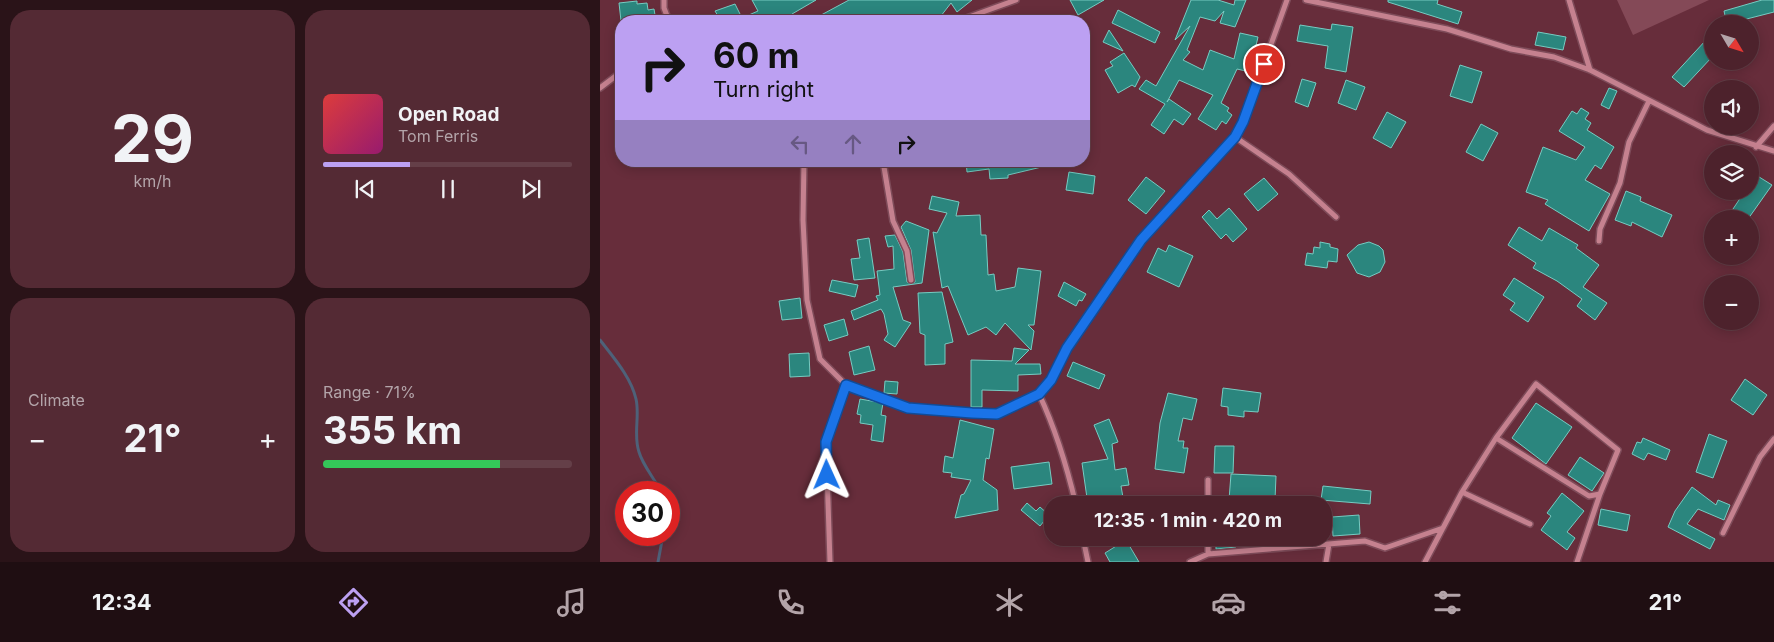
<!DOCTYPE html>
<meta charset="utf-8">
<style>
:root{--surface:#4d222c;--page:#542a34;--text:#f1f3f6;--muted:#b3a4a9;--line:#643f48;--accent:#bca0f2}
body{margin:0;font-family:Inter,sans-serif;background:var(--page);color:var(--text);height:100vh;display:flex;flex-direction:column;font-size:19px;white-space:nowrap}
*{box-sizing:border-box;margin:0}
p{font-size:16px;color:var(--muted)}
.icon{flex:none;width:28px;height:28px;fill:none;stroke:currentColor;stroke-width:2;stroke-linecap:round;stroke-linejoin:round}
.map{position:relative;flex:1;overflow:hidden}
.side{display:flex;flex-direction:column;gap:10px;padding:10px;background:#2a1318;width:600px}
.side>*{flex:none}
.guide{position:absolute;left:15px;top:15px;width:475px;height:152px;border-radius:20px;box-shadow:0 2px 12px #0003,0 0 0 1px var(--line);background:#bca0f2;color:#111;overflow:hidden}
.needle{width:32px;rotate:128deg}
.buttons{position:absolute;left:1104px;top:15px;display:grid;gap:10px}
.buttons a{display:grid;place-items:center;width:55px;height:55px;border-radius:50%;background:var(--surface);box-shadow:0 2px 12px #0003,0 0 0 1px var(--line);font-size:25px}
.speed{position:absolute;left:15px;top:481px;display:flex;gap:10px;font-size:25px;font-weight:700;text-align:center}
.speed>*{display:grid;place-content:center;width:65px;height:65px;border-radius:50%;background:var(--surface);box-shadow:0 2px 12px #0003,0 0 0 1px var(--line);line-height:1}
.speed .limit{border:8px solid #d22;background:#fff;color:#111}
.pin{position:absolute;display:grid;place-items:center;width:42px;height:42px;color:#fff;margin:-21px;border:2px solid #fff;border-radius:50%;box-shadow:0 1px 5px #0007}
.me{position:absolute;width:55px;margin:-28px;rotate:359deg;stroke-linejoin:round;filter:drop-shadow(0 0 4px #0008)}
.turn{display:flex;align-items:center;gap:18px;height:105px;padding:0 15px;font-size:22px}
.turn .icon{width:65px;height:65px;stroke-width:2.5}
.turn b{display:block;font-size:35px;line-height:42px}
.lanes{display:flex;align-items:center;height:48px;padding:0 15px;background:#0003;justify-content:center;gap:25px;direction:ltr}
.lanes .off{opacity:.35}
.big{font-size:38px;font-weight:700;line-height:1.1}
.side .card{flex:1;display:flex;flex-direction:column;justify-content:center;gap:8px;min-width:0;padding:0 18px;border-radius:20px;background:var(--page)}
.side .dial{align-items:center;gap:0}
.dial b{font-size:65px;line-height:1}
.song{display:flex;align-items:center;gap:15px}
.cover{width:60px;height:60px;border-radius:8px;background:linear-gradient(135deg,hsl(0 70% 55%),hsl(320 70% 35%))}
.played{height:5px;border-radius:2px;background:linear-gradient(90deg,var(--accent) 35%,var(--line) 35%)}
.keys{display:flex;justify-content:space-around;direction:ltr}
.heat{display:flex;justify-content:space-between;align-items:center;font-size:28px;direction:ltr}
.charge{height:8px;border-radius:4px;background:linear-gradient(90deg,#34c759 71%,var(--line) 0)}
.side .tiles{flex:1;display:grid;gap:10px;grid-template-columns:repeat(2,1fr)}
.trip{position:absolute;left:444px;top:496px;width:288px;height:50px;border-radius:20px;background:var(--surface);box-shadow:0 2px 12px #0003,0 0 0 1px var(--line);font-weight:700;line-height:50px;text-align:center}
.tab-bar{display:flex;height:80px;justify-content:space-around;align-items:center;background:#1f0e12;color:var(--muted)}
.tab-bar .icon{width:35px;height:35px}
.tab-bar .current{color:var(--accent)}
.tab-bar b{font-size:22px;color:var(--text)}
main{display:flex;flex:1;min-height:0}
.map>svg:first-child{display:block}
.green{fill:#844957}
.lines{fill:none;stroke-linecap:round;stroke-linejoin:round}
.stream{stroke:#4e6179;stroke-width:3}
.building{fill:#2b867e;stroke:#76ccc2}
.street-casing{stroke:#7e4b59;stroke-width:8}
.street{stroke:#c5818f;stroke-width:5}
.route-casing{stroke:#114b97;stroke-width:12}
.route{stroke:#1a73e8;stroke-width:9}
</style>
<main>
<section class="side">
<div class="tiles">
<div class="card dial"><b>29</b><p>km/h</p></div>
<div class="card">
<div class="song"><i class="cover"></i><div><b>Open Road</b><p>Tom Ferris</p></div></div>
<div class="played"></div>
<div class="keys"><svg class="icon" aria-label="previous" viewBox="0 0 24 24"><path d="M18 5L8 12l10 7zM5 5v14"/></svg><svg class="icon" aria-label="pause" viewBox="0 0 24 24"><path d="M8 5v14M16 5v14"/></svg><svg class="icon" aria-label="next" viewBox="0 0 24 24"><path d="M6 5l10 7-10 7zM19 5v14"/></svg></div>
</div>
<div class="card"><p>Climate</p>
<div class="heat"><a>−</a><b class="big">21°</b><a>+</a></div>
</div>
<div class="card"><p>Range · 71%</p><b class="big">355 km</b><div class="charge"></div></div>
</div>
</section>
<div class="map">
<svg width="1174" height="562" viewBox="0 0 1174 562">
<rect width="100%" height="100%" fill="#672d3b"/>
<path class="green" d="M1017,0H1109L1033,35Z"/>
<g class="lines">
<path class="stream" d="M0,340C13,357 31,377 36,399C40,416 33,435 39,452C43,466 55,479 61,492
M58,562L63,535"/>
</g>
<path class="building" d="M152,0H216L192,14L196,21H121L115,11L135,4L142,18L158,11Z
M249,0H372L357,12L351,3L337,21H210Z
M470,0H504L478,15Z
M591,0H618L634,5L635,0H646L635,27L620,23L624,11L615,21L600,17L587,50L590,52L583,60L603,70L610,50L634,59L640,33L658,37L650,72L637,69L621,103L629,108L627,111L632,115L626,124L622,121L616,130L598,119L613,95L579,80L567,102L569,99L591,114L583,125L574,119L564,134L551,125L565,104L539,89L546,80L556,86L590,26L575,40Z
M788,0H838L837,4L862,12L858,24L788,2Z
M1162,0H1174V12L1127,24L1124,11Z
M37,1V4L47,3L48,10L54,9L56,21H21L19,3Z
M518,10L560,32L555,43L512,23Z
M732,24L753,27L746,72L725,68L728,46L697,41L700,25L731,30Z
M509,30L523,51L503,42Z
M938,32L966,37L963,50L935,45Z
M1106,40L1112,46V57L1084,87L1072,77Z
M524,53L540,77L535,87L532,85L518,93L505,70L513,66L510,62Z
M860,65L882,72L872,103L850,96Z
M702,79L716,83L708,107L695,102Z
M746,80L765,87L756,110L738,103Z
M1009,88L1017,91L1009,109L1001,105Z
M981,108L989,113L985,119L991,123L987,130L1014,147L1001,169L995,165L985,180L1010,194L989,231L945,204L948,200L926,192L943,147L976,160L985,147L959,131L972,111L977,114Z
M787,112L806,122L791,148L773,138Z
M881,124L898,133L883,161L866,152Z
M366,161H450V165L408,175V178L390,179L389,169L367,172Z
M469,172L495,176L493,194L466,190Z
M1156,175L1172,185L1148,219H1141L1131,212L1145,191H1150V184Z
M546,177L565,191L546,214L528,200Z
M664,178L678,194L658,211L644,194Z
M1026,191L1041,197L1040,201L1072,215L1062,237L1032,222L1031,226L1015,220Z
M332,196L359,202L356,216L380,215L381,235H386L388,275L394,274L396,291L415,287L418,268L441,271L434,325H428L434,331L431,350L405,323L396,335L386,327L368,335L348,286L342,288L333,232L337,233L347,213L329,209Z
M629,208L647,229L633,242L626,234L621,239L602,217L609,210L617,219Z
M306,221L329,230L322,283L293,287L303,320L311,323L295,347L284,340L288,334L284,314L281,309L254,320L251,311L278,300L276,296L280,295L277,271L294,269L293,246L288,247L285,236L295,235L303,252L307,282L311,284L315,282L311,250L301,227Z
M919,227L942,241L949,228L978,245L976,248L999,265L983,287L1007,303L995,320L977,306L982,299L957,281L933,268L936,263L908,245Z
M269,238L275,278L254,280L251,259L260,258L257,240Z
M720,242L730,244V247L738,249L737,262L728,261L727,268L705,265L707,253L713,254L714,247L720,248Z
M769,242L779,246L783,250L785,262L780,272L769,277L757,273L747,255L758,245Z
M569,245L593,256L579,287L547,272L558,248L566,252Z
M914,278L944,297L928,322L910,310L915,303L903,295Z
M232,280L258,285L255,297L229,291Z
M464,282L486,294L482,301L479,300L476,306L458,296Z
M342,292L353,342L345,344V364L325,365V335L320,333L318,293Z
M200,298L202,318L182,320L179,301Z
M244,319L248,335L229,341L224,325Z
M269,346L275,370L254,375L249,352Z
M414,348L429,350L415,364H440L441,374L418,375V391L382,390V407H371V360L412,361Z
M209,353L210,376L190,377L189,354Z
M473,362L505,375L499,389L467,376Z
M1145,379L1167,395L1153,415L1131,400Z
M285,381L298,382L297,394L284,393Z
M623,388L661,393L658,412L644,411V417L628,415V407L621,406Z
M568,393L597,399L592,420L583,418L578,441H584L583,448H588L584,473L555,469L560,423Z
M260,399L283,403L281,415L286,416L283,442L271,440L273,425L260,423L261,415L257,414Z
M936,403L972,427L946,464L912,438Z
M509,419L518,442L512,444L515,470L526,468L529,485L521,486L524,503L488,505L482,463L508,459L494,425Z
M360,420L394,429L389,459L386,458L383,480L397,490L398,510L355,518L361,495L364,494L371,480L351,477L352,473L343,472L345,456L353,458Z
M1109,434L1127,441L1113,478L1096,472Z
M1043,438L1070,450L1066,460L1048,453L1044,460L1032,454L1037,442L1041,443Z
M615,446H634L633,473H614Z
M980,457L1004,473L992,491L968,475Z
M449,462L452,484L414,489L411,467Z
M631,474L676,476L675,500H658V505H647V500H629Z
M723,486L771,491L770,504L721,500Z
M1092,487L1116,505L1118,500L1130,505L1124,520L1098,509L1087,524L1115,539L1110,549L1068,527L1075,511Z
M962,493L984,511L967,532L975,538L967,550L941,530L951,516L947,513Z
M427,503L436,511L440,507L449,515L440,526L421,510Z
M1001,509L1030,515L1027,531L998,525Z
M759,515L760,534L733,536L732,517Z
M616,538H637L636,547L616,549Z
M526,540L539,562H510L505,553Z"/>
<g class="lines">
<defs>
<path id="street" d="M64,0V8L69,21
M706,0L847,29L911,49L954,57L990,70L1107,130L1174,151
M969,0L990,70
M358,21L416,0
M0,88L21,72
M635,137L689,174L736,217
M1156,147L1174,126
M204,161L203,220L207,300L220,359L246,385L308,408L397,414L439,394L451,380L467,348L541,240L635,137L643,122L687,0
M283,161L293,221L307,251L311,280
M999,241L1000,229L1020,183L1029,142L1049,101
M439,394C456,430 467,467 476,505
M896,438L989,496L1000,494L1018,450L936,384L896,438L862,492L930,524
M608,505V480
M1123,533L1160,457L1174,439
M483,538L488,562
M608,554V538
M230,562L226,442L246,385
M590,562L608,554L765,541L785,548L843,528
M726,562L729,544
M825,562L862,492
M977,562L1000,494"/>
</defs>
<use href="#street" class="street-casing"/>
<use href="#street" class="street"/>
</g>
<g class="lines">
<defs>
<path id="route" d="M227,475L226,442L246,385L308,408L372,413L397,414L439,394L451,380L467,348L541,240L635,137L643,122L664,64"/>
</defs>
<use href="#route" class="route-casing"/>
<use href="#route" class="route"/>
</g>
</svg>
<div class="buttons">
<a><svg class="needle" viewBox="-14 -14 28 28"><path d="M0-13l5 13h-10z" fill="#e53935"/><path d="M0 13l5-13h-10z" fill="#b3a4a9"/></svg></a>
<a><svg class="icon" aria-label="sound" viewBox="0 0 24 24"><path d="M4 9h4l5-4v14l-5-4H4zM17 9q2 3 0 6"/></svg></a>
<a><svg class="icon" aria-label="layers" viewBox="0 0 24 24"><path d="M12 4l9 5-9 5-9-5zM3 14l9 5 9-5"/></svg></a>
<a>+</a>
<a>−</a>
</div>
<div class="speed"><div class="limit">30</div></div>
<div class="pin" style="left:664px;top:64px;background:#d93025"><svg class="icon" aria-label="arrive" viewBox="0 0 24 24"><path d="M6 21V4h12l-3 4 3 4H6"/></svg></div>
<svg class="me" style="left:227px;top:475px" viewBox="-20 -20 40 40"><path d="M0-17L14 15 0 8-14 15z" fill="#1a73e8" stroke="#fff" stroke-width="4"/></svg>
<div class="trip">12:35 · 1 min · 420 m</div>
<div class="guide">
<div class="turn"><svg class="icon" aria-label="right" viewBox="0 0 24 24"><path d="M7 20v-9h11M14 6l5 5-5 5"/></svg><div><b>60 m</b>Turn right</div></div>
<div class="lanes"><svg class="icon off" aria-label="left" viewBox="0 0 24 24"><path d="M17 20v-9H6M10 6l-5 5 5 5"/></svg><svg class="icon off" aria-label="ahead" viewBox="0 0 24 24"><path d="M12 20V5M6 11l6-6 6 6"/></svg><svg class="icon" aria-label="right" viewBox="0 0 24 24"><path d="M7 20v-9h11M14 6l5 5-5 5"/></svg></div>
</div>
</div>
</main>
<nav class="tab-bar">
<b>12:34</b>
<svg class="icon current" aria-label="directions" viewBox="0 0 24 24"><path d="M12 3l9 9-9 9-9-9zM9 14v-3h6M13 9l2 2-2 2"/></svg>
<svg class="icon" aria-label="music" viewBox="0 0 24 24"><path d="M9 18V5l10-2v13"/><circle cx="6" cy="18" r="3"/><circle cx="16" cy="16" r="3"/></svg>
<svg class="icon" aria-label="phone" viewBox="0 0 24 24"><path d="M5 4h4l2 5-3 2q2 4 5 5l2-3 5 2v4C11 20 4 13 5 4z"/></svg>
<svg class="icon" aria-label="climate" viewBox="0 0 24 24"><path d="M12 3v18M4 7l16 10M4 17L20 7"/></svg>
<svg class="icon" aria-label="car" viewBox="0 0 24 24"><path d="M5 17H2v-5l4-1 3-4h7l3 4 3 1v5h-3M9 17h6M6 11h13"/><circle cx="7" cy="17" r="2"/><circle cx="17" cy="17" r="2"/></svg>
<svg class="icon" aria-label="filters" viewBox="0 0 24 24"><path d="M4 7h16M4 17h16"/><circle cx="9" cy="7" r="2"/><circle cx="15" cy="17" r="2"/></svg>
<b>21°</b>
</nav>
